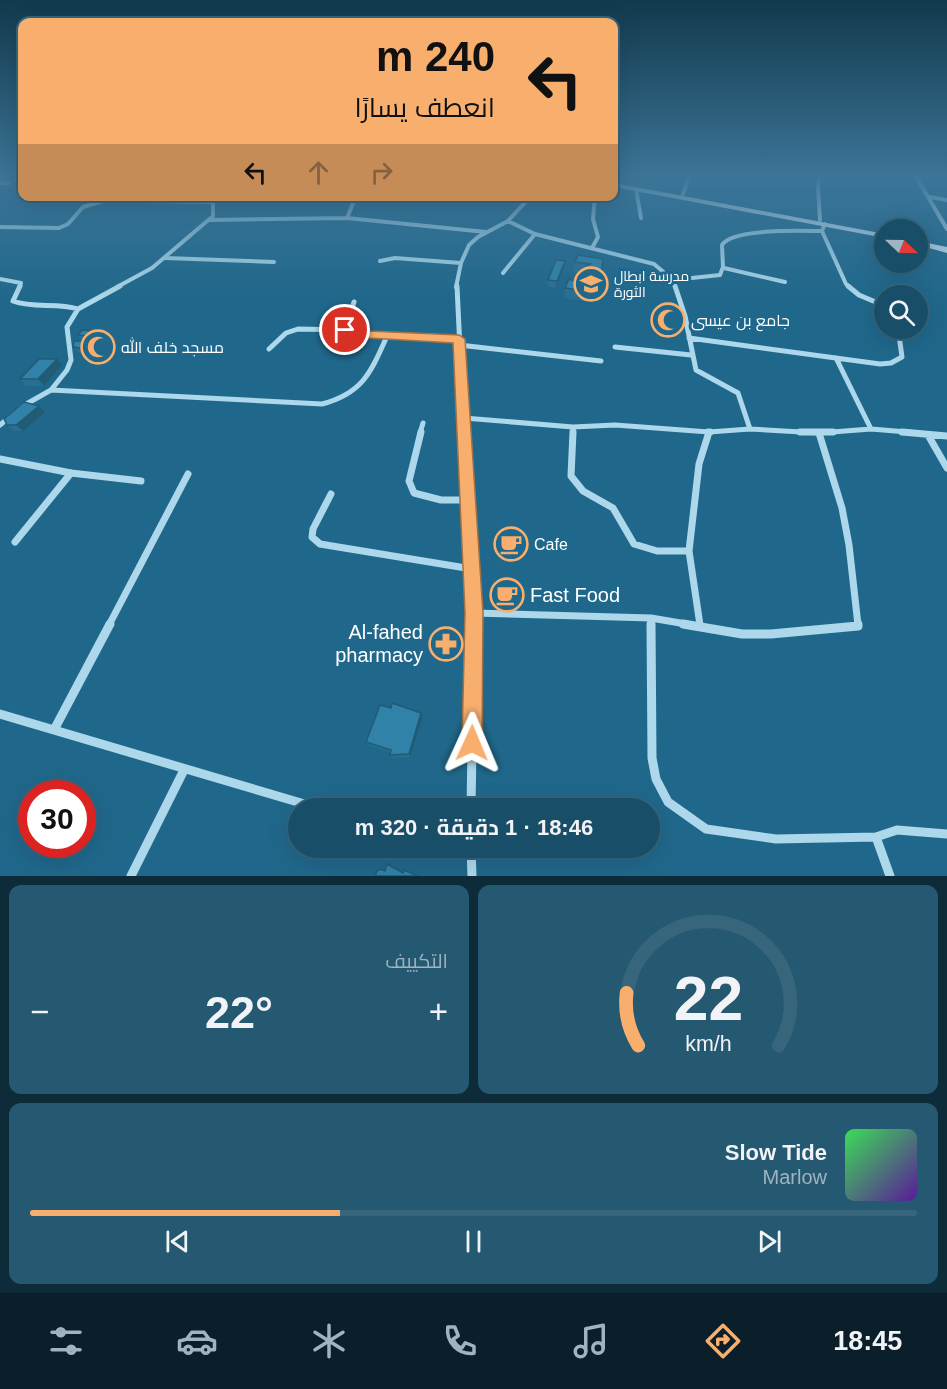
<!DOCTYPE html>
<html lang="ar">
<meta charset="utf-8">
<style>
:root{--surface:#184e68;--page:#255871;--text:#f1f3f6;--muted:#9fb4c0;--line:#36657c;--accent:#f8af6e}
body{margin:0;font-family:Arial,Cairo,sans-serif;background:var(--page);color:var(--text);direction:rtl;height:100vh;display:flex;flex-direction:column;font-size:22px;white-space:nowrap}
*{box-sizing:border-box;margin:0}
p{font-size:20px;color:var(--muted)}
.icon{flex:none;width:33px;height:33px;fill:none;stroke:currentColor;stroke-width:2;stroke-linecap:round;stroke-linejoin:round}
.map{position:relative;height:876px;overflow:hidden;direction:ltr}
.details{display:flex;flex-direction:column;gap:9px;padding:9px;background:#0d2b39;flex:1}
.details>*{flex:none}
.hud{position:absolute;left:18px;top:18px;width:600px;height:183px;border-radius:12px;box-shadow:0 6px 24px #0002,0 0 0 2px var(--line);direction:rtl;background:#f8af6e;color:#111;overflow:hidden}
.needle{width:39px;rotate:112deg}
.buttons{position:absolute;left:874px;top:219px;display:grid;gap:12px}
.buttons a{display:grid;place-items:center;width:54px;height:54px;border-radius:50%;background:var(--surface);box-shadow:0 6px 24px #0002,0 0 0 2px var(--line);font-size:30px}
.speed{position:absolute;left:18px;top:780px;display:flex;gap:12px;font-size:30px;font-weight:700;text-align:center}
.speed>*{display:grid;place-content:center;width:78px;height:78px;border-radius:50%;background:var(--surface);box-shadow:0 6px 24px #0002,0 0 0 2px var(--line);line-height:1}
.speed .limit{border:9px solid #d22;background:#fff;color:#111}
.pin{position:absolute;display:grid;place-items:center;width:51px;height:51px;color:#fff;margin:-26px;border:3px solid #fff;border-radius:50%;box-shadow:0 2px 6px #0007}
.me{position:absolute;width:66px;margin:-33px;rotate:1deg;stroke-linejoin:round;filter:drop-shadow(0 0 4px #0008)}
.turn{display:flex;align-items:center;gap:21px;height:126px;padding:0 24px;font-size:27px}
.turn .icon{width:78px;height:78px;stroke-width:2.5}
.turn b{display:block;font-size:42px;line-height:51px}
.lanes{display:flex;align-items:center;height:57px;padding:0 24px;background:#0003;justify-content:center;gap:30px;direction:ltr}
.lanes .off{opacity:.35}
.big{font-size:45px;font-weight:700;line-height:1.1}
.details .card{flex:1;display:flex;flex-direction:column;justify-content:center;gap:9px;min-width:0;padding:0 21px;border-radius:12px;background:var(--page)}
.details .dial{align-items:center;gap:0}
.dial svg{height:156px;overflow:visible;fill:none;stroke:var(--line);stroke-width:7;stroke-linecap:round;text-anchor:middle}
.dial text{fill:var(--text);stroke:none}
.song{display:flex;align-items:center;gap:18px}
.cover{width:72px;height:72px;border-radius:9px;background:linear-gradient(135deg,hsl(130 70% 55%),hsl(270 70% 35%))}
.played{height:6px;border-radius:3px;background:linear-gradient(90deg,var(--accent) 35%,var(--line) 35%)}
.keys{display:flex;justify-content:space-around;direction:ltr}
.heat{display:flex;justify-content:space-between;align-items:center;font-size:33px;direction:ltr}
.details .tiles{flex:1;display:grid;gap:9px;grid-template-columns:1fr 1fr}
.card:last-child{grid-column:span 2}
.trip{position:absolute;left:288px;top:798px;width:372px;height:60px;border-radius:30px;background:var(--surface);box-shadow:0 6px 24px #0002,0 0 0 2px var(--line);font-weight:700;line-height:60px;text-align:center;direction:rtl}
.tab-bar{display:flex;height:96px;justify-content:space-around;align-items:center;background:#0a1f2a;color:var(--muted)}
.tab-bar .icon{width:42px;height:42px}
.tab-bar .current{color:var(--accent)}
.tab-bar b{font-size:27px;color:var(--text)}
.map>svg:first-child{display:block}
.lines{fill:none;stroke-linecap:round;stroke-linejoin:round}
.street-far3{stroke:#add8eb;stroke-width:4}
.street-far2{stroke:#add8eb;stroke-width:5}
.street-far1{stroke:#add8eb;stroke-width:7}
.street{stroke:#add8eb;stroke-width:9}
.secondary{fill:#d8eef9;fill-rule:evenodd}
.wall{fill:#297090}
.shaded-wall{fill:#225b76}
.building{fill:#3082a8;stroke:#225b76;stroke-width:1.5}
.route{fill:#f8af6e;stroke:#a17248;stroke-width:1.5}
.labels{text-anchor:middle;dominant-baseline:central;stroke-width:6;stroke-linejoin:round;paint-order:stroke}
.far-poi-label{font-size:14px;fill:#fff;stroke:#20688b;text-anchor:start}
.poi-label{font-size:16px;fill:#fff;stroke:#20688b;text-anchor:start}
.near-poi-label{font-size:20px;fill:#fff;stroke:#20688b;text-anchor:start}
</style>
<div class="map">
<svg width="947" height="876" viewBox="0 0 947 876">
<rect width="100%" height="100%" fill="#20688b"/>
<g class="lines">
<path class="street-far3" d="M820,175L818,187L820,220
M915,175L947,229
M0,183H9
M636,189L641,218
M683,194L690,175
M930,197L947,200
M142,201L213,202
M347,218L356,196
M209,220L347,218L486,232
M508,221L535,234L654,264L673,280L675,287
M825,224L822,231L846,284L850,287
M0,227L59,228L68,224L83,207L120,196
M592,248L598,237L593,219L595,196
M166,258L274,262
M380,261L395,258L461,263
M724,268L785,282
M503,273L535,234
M0,279L21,283L19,287
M673,280L720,275L723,267L722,245C732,228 802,231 822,231
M117,287L152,268L213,216V202L216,196
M456,287L461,263L469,245L478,237L508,221L531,196"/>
<path class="street-far2" d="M20,286L13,301C34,309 57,302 78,309L67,327L71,360L67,370L51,390
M457,286L464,433
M675,286L685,316L696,370L738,393L750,429
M848,286L859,295L885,306
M78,309L120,286
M345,330L354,302
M689,338L880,364L891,363L902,357L898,328
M459,345L601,361
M615,347L691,355
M269,349L286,333L298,329L345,330L387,336L459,339
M836,358L871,429
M21,407L51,390L322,404C363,393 371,372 387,336
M464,418L573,427L615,425L709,432L750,429L819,433L871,429L919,433
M0,425L11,416
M420,433L423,423
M573,433V427"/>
<path class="street-far1" d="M421,432L409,481L414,493L441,500H468
M464,432L474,625
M573,432L571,476L583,491L613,508L634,544L657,551H689
M708,432H710
M800,432H833
M902,432L947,436
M819,433L842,508L849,545L858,625
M928,435L947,468
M0,459L71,473L141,481
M331,494L313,529L312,537L320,544L472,569
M15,542L71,473
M474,613L651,618L692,625
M651,618V625
M109,625L188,474
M700,625L689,551L699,464L709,432"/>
<path class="street" d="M651,624L652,758L656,779L668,802L706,829L776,839L876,837L897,830L947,834
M683,624L742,634H771L858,626V624
M0,714L318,808
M55,728L110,624
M471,808L474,624
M876,837L890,876
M453,848L471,853
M471,848L472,876
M131,876L184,770"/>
<path class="secondary" d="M614,183L885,234V238L614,187Z
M918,241L947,247V253L918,245Z"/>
</g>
<path class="wall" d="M603,259L598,289H595L589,302L564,298L565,288L581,284L584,273L573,272L575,262Z
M564,267L556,288L547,286L548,280Z
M78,335L109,338L95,355L82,354L78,352L73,346L83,341Z
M62,365L44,386H26L20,379Z
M39,406L45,412L23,431H14L7,425Z
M423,716L410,757L392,758L390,755V752L369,745L366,742Z"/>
<path class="shaded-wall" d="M565,261L564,267L556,288L557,281Z
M597,279L595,289L589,302L591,292Z
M105,332L109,338L95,355L91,348Z
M57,359L62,365L44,386L38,379Z
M39,406L45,412L23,431L16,425Z
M421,713L423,716L410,757L409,754Z"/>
<path class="building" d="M578,255L603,259L600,280L597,279L591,292L565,288L569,279L582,284L584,279H582L586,266L590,264L575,262Z
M556,260L565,261L557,281L548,280Z
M82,330L105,332L91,348H77L73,346L74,341H82L87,336L78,335Z
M39,359H57L38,379H20Z
M24,402L39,406L16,425H7L4,419Z
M392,703L421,713L409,754L390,755L391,750L366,742L380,705L391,708Z
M387,864L403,873L404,870L418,876H375L377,871L381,869L385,871Z"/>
<linearGradient id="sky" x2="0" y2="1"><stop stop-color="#12394c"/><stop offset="0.59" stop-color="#3c7598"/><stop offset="1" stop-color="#3c7598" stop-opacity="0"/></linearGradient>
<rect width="947" height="298" fill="url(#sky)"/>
<path class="route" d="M345,326L369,331L459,335L465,339L483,613L482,743L479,751L472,754L465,751L462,743L465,613L453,343L369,338L341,332V327Z"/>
<defs>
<symbol id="school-ring" viewBox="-11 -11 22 22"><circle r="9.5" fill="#20688b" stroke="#f8af6e" stroke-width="1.5"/><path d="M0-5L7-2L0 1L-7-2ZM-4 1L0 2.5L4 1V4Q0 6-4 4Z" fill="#f8af6e"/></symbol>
<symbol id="mosque-ring" viewBox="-11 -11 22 22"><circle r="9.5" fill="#20688b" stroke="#f8af6e" stroke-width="1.5"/><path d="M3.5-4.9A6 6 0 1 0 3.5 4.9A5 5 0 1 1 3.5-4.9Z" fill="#f8af6e"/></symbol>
<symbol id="cafe-ring" viewBox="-11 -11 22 22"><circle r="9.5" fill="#20688b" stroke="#f8af6e" stroke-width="1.5"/><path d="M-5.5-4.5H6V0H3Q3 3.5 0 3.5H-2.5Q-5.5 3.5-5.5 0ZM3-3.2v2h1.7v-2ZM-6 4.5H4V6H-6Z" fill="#f8af6e"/></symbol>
<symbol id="pharmacy-ring" viewBox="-11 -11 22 22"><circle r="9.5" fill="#20688b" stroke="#f8af6e" stroke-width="1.5"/><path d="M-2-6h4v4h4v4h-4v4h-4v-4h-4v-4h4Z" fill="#f8af6e"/></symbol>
</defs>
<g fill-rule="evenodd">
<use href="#school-ring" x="572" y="265" width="38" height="38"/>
<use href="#mosque-ring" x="649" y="301" width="38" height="38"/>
<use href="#mosque-ring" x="79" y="328" width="38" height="38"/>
<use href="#cafe-ring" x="492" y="525" width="38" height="38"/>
<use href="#cafe-ring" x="488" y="576" width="38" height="38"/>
<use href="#pharmacy-ring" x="427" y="625" width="38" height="38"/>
</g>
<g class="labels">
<g class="far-poi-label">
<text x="614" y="276">مدرسة ابطال<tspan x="614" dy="16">الثورة</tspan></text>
</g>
<g class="poi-label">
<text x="691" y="320">جامع بن عيسى</text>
<text x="121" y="347">مسجد خلف الله</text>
<text x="534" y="544">Cafe</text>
</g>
<g class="near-poi-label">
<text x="530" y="595">Fast Food</text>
<text x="423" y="632" text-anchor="end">Al-fahed<tspan x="423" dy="23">pharmacy</tspan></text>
</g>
</g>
</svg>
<div class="buttons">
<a><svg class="needle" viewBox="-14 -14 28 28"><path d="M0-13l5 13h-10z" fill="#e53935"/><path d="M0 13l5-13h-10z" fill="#9fb4c0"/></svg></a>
<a><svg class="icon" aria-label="search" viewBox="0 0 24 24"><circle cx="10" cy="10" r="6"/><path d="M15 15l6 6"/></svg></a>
</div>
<div class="speed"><div class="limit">30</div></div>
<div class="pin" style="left:345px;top:330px;background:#d93025"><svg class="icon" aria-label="arrive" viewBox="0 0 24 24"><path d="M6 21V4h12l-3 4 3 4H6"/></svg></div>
<svg class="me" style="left:472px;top:743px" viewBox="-20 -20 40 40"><path d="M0-17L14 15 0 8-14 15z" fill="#f8af6e" stroke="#fff" stroke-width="4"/></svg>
<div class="trip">18:46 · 1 دقيقة · 320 m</div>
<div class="hud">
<div class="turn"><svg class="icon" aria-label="left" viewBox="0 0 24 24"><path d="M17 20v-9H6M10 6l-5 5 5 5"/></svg><div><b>240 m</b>انعطف يسارًا</div></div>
<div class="lanes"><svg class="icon" aria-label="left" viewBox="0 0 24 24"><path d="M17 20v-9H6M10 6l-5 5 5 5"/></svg><svg class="icon off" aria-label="ahead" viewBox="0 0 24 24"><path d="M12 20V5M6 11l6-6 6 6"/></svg><svg class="icon off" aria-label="right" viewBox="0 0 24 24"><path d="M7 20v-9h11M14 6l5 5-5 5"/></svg></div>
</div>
</div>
<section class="details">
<div class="tiles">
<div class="card dial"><svg viewBox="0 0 100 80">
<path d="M14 69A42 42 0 1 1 86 69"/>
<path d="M14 69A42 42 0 0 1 8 42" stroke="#f8af6e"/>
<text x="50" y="56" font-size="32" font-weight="700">22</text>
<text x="50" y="72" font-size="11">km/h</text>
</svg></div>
<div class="card"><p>التكييف</p>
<div class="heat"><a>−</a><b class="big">22°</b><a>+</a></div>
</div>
<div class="card">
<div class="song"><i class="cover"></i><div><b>Slow Tide</b><p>Marlow</p></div></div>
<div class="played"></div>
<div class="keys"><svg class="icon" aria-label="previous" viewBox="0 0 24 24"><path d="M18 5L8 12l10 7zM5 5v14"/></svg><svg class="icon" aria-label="pause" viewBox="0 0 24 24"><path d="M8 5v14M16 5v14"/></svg><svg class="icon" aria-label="next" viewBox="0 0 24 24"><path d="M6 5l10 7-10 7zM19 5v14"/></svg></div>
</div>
</div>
</section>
<nav class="tab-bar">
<b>18:45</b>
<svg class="icon current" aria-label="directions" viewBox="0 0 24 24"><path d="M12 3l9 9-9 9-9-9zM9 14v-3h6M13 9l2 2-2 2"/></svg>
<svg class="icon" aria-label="music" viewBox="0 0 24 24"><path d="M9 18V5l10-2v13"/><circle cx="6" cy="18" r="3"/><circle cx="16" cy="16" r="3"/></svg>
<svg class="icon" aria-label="phone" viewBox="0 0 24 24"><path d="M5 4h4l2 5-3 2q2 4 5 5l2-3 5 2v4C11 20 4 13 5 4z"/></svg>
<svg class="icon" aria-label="climate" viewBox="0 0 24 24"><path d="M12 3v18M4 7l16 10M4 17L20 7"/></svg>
<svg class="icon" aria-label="car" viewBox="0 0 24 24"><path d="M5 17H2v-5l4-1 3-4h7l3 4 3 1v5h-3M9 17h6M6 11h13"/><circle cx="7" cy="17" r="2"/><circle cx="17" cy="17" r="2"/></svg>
<svg class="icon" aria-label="filters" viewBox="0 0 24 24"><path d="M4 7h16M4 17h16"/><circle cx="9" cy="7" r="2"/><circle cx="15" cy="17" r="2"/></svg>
</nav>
